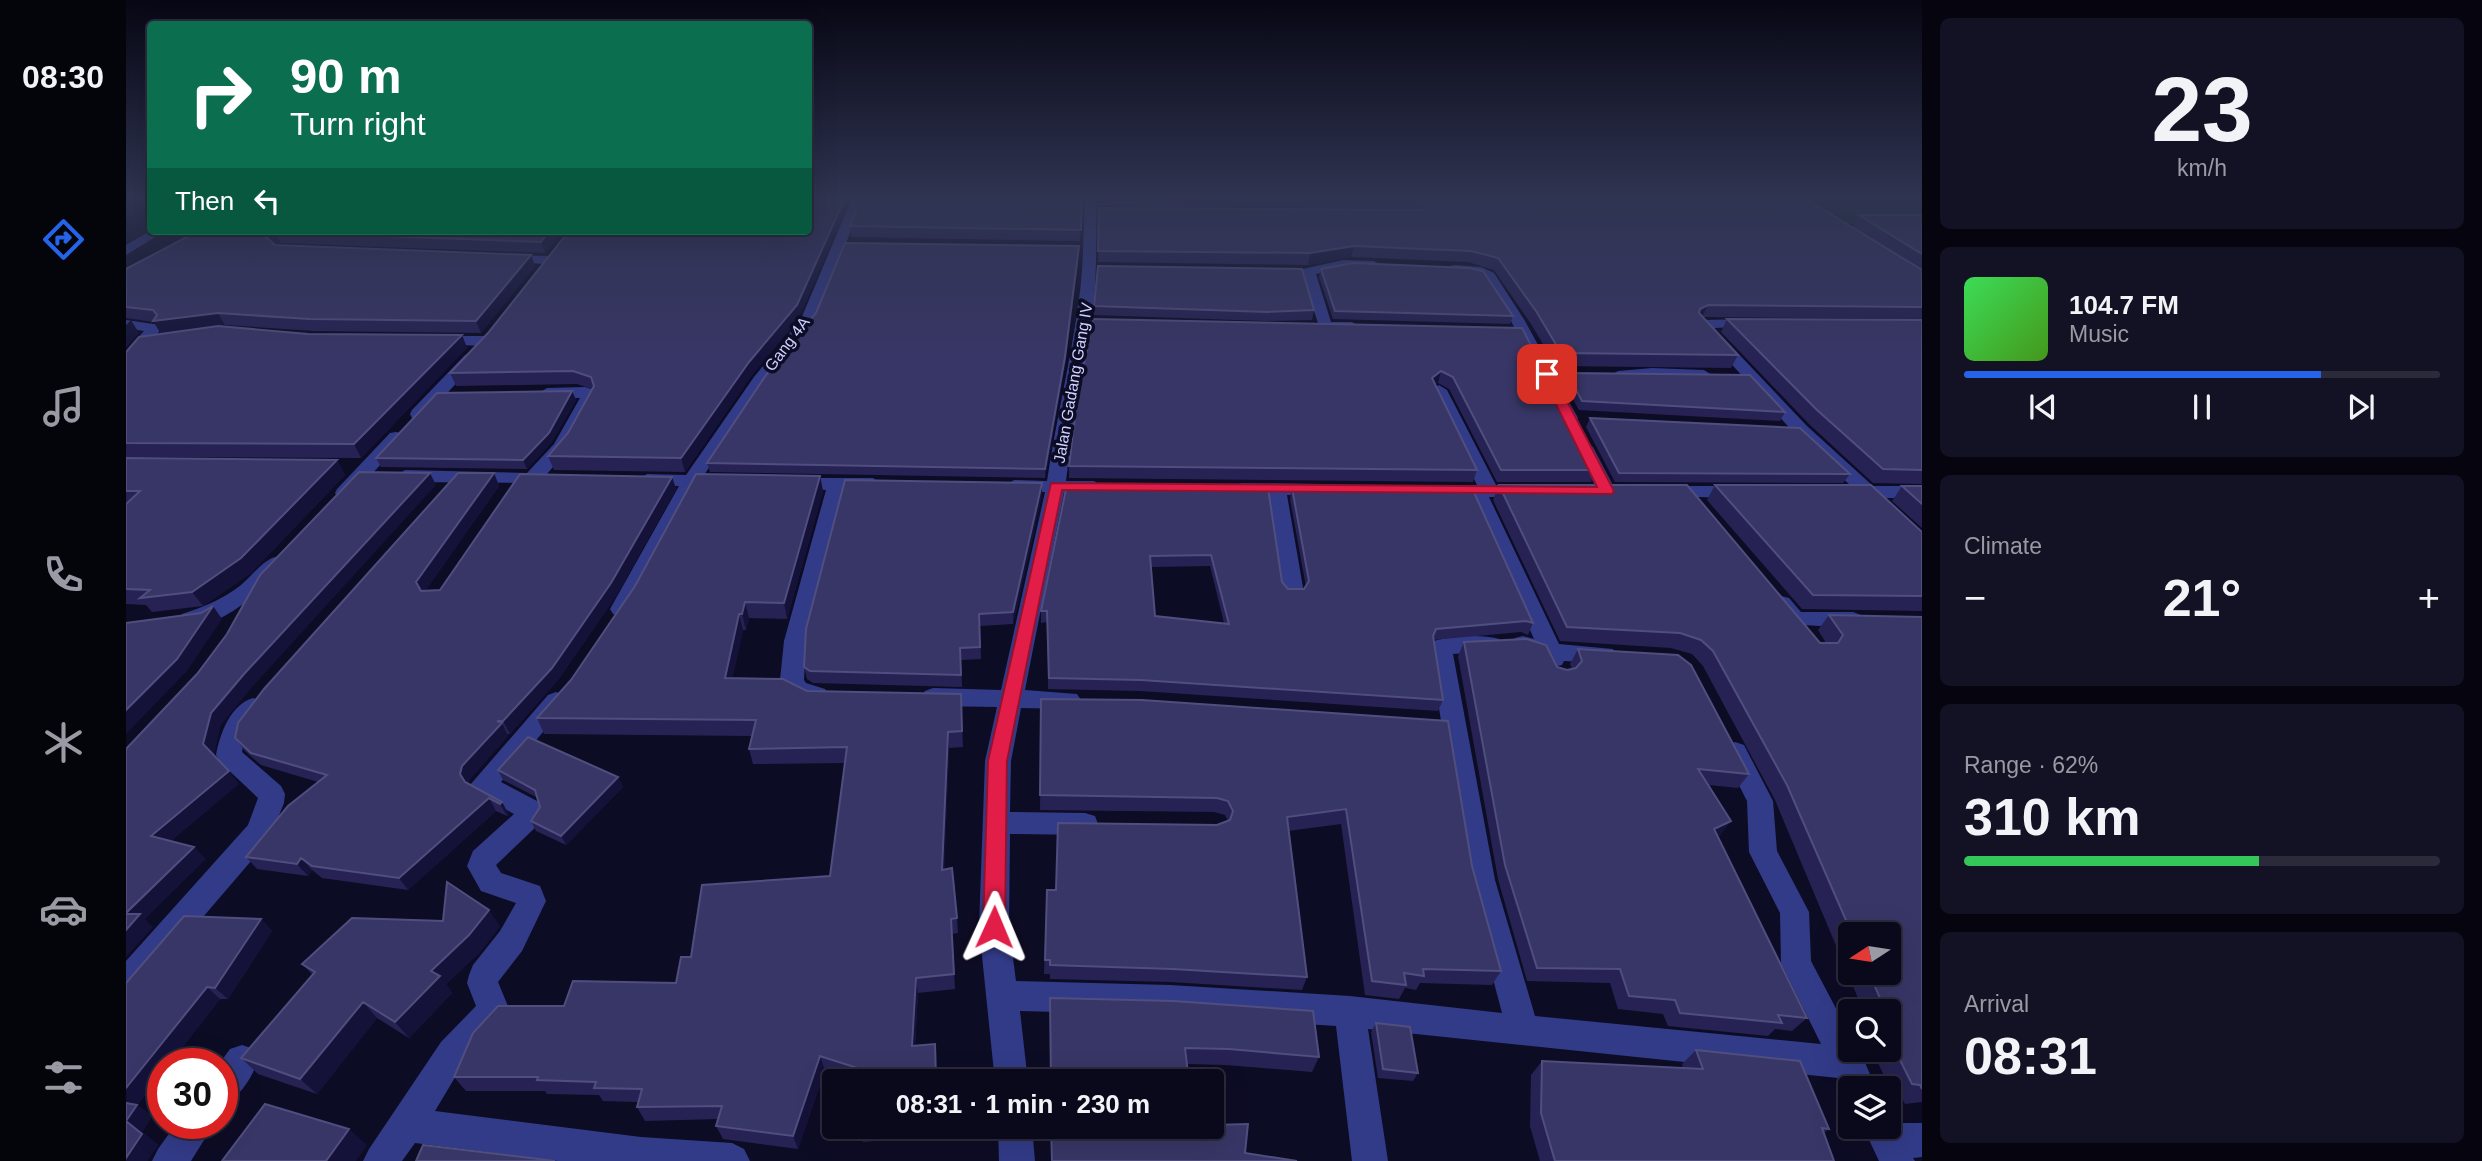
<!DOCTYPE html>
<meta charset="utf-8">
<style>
:root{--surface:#0a091c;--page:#131225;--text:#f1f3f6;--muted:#999aa3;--line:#2a2a3b;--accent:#2563eb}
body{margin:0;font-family:Helvetica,sans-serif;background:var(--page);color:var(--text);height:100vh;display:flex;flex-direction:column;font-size:26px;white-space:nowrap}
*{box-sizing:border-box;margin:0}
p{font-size:23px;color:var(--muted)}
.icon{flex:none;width:38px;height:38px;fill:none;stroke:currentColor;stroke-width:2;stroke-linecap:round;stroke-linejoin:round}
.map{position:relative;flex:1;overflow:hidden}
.sheet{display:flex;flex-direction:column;gap:18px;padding:18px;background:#06050f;width:560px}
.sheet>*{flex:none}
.guide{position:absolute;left:21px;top:21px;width:665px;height:214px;border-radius:7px;box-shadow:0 7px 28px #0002,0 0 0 2px var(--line);background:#0b6e4f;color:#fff;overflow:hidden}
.needle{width:46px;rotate:258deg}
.tools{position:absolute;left:1712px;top:922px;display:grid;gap:14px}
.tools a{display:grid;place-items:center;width:63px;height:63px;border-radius:7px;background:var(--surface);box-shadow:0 7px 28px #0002,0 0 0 2px var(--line);font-size:35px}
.speed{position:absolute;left:21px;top:1048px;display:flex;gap:14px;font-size:35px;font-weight:700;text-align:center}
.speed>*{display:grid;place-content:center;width:91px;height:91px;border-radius:50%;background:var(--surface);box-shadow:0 7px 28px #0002,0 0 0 2px var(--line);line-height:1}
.speed .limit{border:10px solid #d22;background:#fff;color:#111}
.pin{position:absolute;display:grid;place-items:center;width:60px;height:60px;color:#fff;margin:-30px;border-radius:14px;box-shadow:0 4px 10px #0006}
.me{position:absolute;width:77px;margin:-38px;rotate:1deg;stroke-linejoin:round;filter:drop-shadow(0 0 5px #0008)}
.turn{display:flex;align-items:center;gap:24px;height:147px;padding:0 28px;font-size:32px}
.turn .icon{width:91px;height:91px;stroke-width:2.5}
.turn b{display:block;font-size:49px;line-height:60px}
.then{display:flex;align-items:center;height:66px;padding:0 28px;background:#0003;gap:14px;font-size:26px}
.big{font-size:52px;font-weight:700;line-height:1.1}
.sheet .tile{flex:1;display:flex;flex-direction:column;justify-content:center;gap:10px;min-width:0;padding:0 24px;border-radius:10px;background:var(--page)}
.sheet .dial{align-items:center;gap:0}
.dial b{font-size:91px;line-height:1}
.song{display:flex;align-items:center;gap:21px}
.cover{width:84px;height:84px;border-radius:10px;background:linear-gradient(135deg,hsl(130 70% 55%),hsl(100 70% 35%))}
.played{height:7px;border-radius:4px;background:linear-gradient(90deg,var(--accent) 75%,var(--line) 75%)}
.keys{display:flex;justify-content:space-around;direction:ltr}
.heat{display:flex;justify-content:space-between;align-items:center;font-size:38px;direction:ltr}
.charge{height:10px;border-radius:5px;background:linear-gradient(90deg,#34c759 62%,var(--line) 0)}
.trip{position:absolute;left:696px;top:1069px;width:402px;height:70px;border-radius:7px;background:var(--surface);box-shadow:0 7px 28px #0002,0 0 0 2px var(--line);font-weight:700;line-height:70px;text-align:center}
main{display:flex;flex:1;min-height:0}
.dock{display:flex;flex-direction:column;width:126px;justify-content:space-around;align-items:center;background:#04040b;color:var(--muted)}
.dock .icon{width:49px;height:49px}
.dock .selected{color:var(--accent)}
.dock b{font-size:32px;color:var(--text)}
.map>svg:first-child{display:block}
.green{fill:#0e2f2a}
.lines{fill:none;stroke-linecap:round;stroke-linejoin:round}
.lane{fill:#323b88;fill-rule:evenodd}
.street{fill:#323b88;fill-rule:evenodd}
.wall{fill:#262354;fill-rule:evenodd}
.shaded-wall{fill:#141239}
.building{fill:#383666;stroke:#504e7e;stroke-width:2;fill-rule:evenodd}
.route{fill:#e11d48;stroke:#92132f;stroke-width:2}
.labels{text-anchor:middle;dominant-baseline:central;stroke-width:7;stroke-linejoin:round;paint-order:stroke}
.far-street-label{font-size:16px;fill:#cfd0ff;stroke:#0d0c25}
</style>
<main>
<nav class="dock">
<b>08:30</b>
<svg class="icon selected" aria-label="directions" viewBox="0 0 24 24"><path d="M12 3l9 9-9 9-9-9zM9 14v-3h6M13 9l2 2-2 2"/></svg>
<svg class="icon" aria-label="music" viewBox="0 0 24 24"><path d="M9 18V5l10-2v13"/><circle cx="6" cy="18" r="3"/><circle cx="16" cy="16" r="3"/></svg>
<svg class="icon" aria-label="phone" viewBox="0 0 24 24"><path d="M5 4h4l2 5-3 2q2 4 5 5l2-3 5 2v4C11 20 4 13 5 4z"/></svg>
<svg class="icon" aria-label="climate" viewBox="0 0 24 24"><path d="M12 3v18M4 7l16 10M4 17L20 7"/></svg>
<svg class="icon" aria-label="car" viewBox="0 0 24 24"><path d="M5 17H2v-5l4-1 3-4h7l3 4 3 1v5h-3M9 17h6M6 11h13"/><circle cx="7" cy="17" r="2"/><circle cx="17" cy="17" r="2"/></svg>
<svg class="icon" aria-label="filters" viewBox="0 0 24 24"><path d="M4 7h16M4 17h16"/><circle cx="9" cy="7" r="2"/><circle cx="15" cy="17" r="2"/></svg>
</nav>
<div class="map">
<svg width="1796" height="1161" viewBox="0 0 1796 1161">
<rect width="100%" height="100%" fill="#0d0c25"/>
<path class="green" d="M1671,196H1796V224H1717Z"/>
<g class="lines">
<path class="lane" d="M24,231H39L0,255V245Z"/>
<path class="street" d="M727,196H739L689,320L640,383L578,475H594L603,481L594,487L572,486L503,614L495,616L487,614L484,609L553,486H521L512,480L521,474L560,475L628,377L675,319Z
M959,196H971C970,230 971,265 968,299C961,360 947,420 940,481H968L977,487L968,493L938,492L899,690L951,694L955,700L951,706L943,709L895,708L885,761L884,812L959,813L969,816L972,824L969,832L959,835L884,834L883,927L890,981L1044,985L1224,996L1376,1013L1341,880L1304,653L1308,641C1327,636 1354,634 1373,639L1376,645L1373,651L1327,654L1369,880L1409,1016L1695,1044L1655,963L1654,913L1623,852L1621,801L1596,752L1600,745L1609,742L1618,745L1647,801L1651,851L1683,912L1685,961L1724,1035V1050L1734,1051L1750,1088H1724V1100L1712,1078L1242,1029L1262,1161H1226L1210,1026L1044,1015L894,1011L902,1082H869L853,927L859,761L871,707L807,706L799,703L795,697L799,691L807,688L875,690L919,492H888L879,486L888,480L921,481C930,420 945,360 953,299C958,265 957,230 959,196Z
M378,255L422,256L429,260L422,264L373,262L371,259Z
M1217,260L1248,261L1255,265L1248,269L1217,268L1190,274L1205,322H1226L1233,326L1226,330L1194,329L1175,272L1177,269Z
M1329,265L1355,267L1368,273L1399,321L1452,418L1449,422L1443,423L1434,418L1385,321L1358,279L1352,275L1324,272V266Z
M1626,319L1631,320L1633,323L1631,326L1588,328L1681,426L1747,486H1796V498H1754L1746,502L1718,496L1716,492L1725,486L1669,434L1569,324L1576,320Z
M0,320L34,325L36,328L29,337L39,341L31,346H10L7,343L18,331L0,328Z
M311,336H360L368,341L360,346L306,344L303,341Z
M345,353L351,355L353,358L351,361L298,418H286L284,414L286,410L339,355Z
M1526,368L1578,370L1586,375L1578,380L1526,378L1492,381L1484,376L1492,371Z
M1313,385L1321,390L1370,485H1398L1407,491L1398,497H1363L1433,644L1487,649L1490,655L1487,661L1479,663L1438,661L1436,665L1428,667L1420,665L1416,657L1389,650L1386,644L1389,638L1397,636L1408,639L1344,497H1319L1310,491L1319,485H1351L1305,390Z
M459,387L465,389L470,398L445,446L421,474L428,479L426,483L279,482L270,476L279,470L401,473L428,444L454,398H421L413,393L421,388Z
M270,432L276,433L279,437L276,441L225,497H211L209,493L211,489L264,433Z
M1458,442L1467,447L1490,491L1488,495H1474L1472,491L1449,447Z
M668,478H747L756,484L747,490H719L680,641L678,680L680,683L699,689L703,695L699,701L691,704L664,696L654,680L658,641L700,490L661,488L659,484Z
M1116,483L1192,484L1201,490L1192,496L1161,495L1178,593L1175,598H1159L1156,593L1142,495L1109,493L1107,489L1109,485Z
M1539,486H1612L1621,492L1612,498L1532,496L1530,492Z
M149,557L156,559L159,564L156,569C135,591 90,634 56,624L53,619L56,614C78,607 97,599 115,585C126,576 136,561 149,557Z
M1655,596L1663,598L1675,612H1727L1735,615L1738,620L1735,625L1727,628L1661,624L1644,603L1647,598Z
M430,692L438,695L442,701L438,707L375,782L413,802L417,816L413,824L370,865L375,873L414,886L420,901L396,951L372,982L384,1011L379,1022L337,1064L309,1111L515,1137L606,1143L618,1149L624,1161H432L289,1143L276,1161H237L243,1149L315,1042L350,1006L341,983L343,975L347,965L374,931L390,903L355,891L341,866L347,851L388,814L348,792L344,785L422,695Z
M127,698L136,701L139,707L119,735L116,752L155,786L159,794L158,803L143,840L11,994L0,999V961L122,825L132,798L94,762L90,755C94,734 104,705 127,698Z
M116,1045L128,1049L132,1061C125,1079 114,1097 96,1105V1064H93L104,1049Z
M1762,1113L1770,1123H1796V1157L1787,1158L1789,1161H1753L1737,1127H1762Z
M50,1124H88L65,1161H26L32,1149Z
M872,1127H906L909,1161H873Z"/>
</g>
<path class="wall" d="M956,196L954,241L725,237L724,226Z
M973,196H1675L1726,227L1733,215H1796V319L1577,317L1612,355L1605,368L1430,366L1405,324L1368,270L1342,262L1225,257L1182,265L972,262L973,208L1291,210L1290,209L973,206Z
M72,231H436L419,253L155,243L152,245L409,266L355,333L189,331L99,325L94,326L182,334L336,335L341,348L235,458L0,457V352L35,334L28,322L0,318V269Z
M953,255L939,366L919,478L584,472L581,463Z
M972,266L1188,310L1186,320L1139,321L968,315Z
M1195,269L1387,316L1384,324L1207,319L1193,277Z
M673,318L626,375L559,472L428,470L422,456L442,433L466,389L451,384L330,386L324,373L362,333Z
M1601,319L1796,320V484L1747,483L1683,424L1595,332Z
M1396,328L1470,470L1465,482H1371L1323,389L1312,383L1309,384L1351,470L1347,482L943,478V466Z
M1441,373L1659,412L1654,421L1453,410L1437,382Z
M446,391L450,400L426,442L401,469L255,467L250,458Z
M1464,418L1724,474L1717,483L1489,482L1460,427Z
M0,458L211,460L219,475L125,573L77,606L26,612L20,605L0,604Z
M368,473L373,486L299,591L314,590L546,477L550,489L490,596L432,680L384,734H381L382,736L344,779L342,783L376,802L383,815L381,816L370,811L282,890L196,878L186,870L182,876L131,869L120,857L192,782L135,765L119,751L109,738Z
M694,476L697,491L661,619L623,618L620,630H617L606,679L681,691L835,694L837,747L823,748L818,869L831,918L832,933L826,934L829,989L792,993L789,1046L809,1044L811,1059V1082H733L699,1070L672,1149L597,1139L590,1126L592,1119L519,1121L511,1107L512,1102L477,1101L473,1095L421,1094L419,1091H340L328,1077L438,1006L550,983L565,957L704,876L719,763L627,764L623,749L626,736L418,734L411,718Z
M916,483V495L887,624L854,626L855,659L835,660L836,687L687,683L681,679L678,667Z
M941,484L1156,582L1162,589H1178L1180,587L1164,499L1166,488L1407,623L1402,635L1395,632L1307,640L1317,700L1312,711L1014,691L922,689L921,622L915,623V611ZM1084,566L1098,623L1029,616L1025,567Z
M1373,485L1694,643H1700L1692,630L1703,615L1796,617V1102L1779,1104L1776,1098L1768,1097L1746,1050H1762V1012H1735L1737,1010L1649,800L1577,666L1566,654L1545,648L1434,641L1367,500ZM1724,934H1762V973H1724Z
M1589,485L1796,532V611L1676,609L1581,500Z
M1776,486H1796V528L1766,501Z
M1338,642L1441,670L1446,669L1444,664L1452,649L1623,774L1612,788L1583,785L1605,821L1594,835L1591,836L1681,1018L1666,1031L1649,1029L1642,1036L1542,1026L1537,1014L1492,1009L1484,983L1401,981L1372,879L1332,656Z
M915,699L1016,700L1346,866L1375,971L1366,985L1294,983L1290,990L1279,988L1273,999L1239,995L1215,824L1162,831L1181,977L1176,990L1044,982L924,979V974H918L921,890H930L1102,821L1099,815L1088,812L914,810Z
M372,770L492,777L497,787L440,845L410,831L405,821L414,807L412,798L377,780Z
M135,919L146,931L102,999H94L11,1105L26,1116L16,1132L32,1145L21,1161H0V983Z
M374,926L354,952L320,984L326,993L283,1038L251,1018L191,1094L132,1074L115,1058L187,975L176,964Z
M924,998L1193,1057L1186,1072L1099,1065L1061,1064L1063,1082H924Z
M1250,1023L1292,1073L1287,1081L1252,1078L1245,1032Z
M1570,1050L1703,1129L1698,1133L1708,1161H1414L1404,1126L1405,1075L1416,1061L1557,1068L1556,1064Z
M733,1127H812V1136L737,1142Z"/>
<path class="shaded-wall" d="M0,196H24V207L0,218Z
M720,196H726L673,318L626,375L559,472L555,458Z
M423,231H436L419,253L415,242Z
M149,232L155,243L146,249L140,237Z
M953,246L939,366L919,478V469Z
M1228,246L1225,257L1182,265L1184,253Z
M405,255L409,266L355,333L350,321Z
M1582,305L1576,317L1568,322L1574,309Z
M92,313L99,325L35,334L27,321Z
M5,320L13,333L0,348V325Z
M336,335L341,348L235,458L228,444Z
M1315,371L1312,383L1302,389L1306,378Z
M446,391L450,400L426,442L401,469L397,460Z
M211,460L219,475L125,573L77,606L66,592Z
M304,473L310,485L127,686L95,725L88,756L77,744L85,713L118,674Z
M368,473L373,486L297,594L290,582Z
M694,476L697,491L661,619L658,603Z
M546,477L550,489L490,596L432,680L384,734L377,721Z
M916,483V495L887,624V612Z
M619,602L623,618L620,630L616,614Z
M87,606L96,619L61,671L0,734V710Z
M613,614L617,630L603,694L599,678Z
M376,723L382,736L344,779L342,786L334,774L336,766Z
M822,732L823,748L818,885L816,870Z
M103,771L113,784L37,848L25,836Z
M492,777L497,787L440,845L435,836Z
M363,798L370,811L282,890L273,878Z
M376,802L383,815L381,816L374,804Z
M1605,821L1594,835L1577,844L1588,829Z
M68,847L80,859L19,919L27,927L0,957V913Z
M175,858L186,870L182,876L171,864Z
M363,910L374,926L354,952L320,984L326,993L283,1038L269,1022L305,971Z
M135,919L146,931L102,999L89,988Z
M790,978L792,993L788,1060L786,1046Z
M81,987L94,999L43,1064H37V1072L5,1112L0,1109V1088Z
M237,1002L251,1018L191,1094L174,1079Z
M809,1044L811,1059V1082H810Z
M694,1056L699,1070L672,1149L667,1136Z
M11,1105L26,1116L16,1132L32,1145L21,1161H0V1121Z
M223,1129L241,1145L230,1161H200Z"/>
<path class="building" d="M682,196H720L671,305L623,362L555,458L422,456L442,433L468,386L465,377L447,371L324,373L362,333L443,231H682Z
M736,196H956L955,230L724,226Z
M1067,196H1675L1796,270V307L1582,305L1574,309L1573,313L1612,355L1435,353L1410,311L1372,258L1345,251L1228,246L1184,253L972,251L973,208L1297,210L1302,204L1293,198Z
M1733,215H1796V254Z
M72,231H423L415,242L149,232L140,237L149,245L405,255L350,321L183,319L92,313L27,321L31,315L27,310L0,307V269Z
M719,243L953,246L939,357L919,469L581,463L640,375L690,313Z
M1227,263L1343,268L1357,271L1387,316L1209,311L1195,269Z
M972,266L1176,269L1188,310L1141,312L968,306Z
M967,319L1396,328L1470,470H1375L1327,377L1315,371L1306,378L1351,470L943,466L951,399Z
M1601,319L1796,320V470L1757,469L1691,410Z
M92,326L182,334L336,335L228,444L0,443V352L13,337Z
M1441,373L1624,375L1659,412L1456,401Z
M446,391L423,433L397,460L250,458L311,393Z
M1464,418L1674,428L1724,474L1493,473Z
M0,458L211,460L115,558L66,592L14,598L24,590L0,589V504L14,491H0Z
M233,472L304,473L118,674L85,713L77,744L103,771L25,836L68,847L0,913V749L71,674L101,634L134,575Z
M332,473H368L290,582L295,591L314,590L394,474L546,477L485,583L426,668L377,721H371L376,723L336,766L334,774L339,782L376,802L374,804L363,798L273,878L186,866L175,858L171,864L120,857L162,806L201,775L125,753L109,738L112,723L138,689Z
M570,474L694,476L658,603L619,602L616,614H613L599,678L657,679L681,691L835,694L836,731L822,732L816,870L826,868L831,918L825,919L828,974L790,978L786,1046L809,1044L810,1082H747L750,1074L694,1056L667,1136L590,1126L596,1106L511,1107L516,1089L468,1088L470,1082L411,1080L412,1077H328L347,1033L372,1006H438L447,981L550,983L555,957H565L576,885L704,876L721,747L623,749L630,720L411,718L445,680L509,586Z
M719,480L916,483L887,612L853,614L854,647L834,648L835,675L684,671L678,667L680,629Z
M941,484L1142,488L1156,582L1162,589H1178L1183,581L1166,488H1346L1407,623L1400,621L1310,629L1307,636L1317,700L1015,680L923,678L921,611H915ZM1085,555L1103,624L1029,616L1024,556Z
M1373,485H1561L1694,643H1712L1717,635L1703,615L1796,617V1089L1794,1085L1786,1084L1762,1036V1012H1750L1745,1003L1754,998L1743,973H1762V934H1726L1661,785L1587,651L1575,640L1554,633L1441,627Z
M1589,485H1745L1796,532V596L1687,595Z
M1776,486H1796V504Z
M87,606L51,659L0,710V623L75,613Z
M1401,639L1420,645L1431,667L1441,670L1450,668L1456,661L1452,649L1552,655L1565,665L1623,774L1572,769L1605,821L1588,829L1681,1018L1652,1015L1656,1023L1554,1013L1549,1000L1503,996L1494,969L1411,968L1379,865L1338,642Z
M915,699L1016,700L1322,721L1346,866L1375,971L1297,969L1298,976L1278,973L1280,985L1246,981L1220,809L1161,817L1181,977L1047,969L924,965V960H919L921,890H930L932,823L1091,825L1104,820L1107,811L1102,801L1091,798L914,795Z
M402,737L492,777L435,836L405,821L414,807L409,790L372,770Z
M321,882L363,910L343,935L305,971L314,976L269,1022L237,1002L174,1079L115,1058L189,972L176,964L226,918L317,921Z
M0,914H14L0,930Z
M58,916L135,919L89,988L81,987L0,1088V983Z
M924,998L1047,1001L1187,1011L1193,1057L1103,1049L1059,1048L1063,1082H925Z
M1250,1023L1284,1027L1292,1073L1257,1069Z
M1570,1050L1674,1061L1703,1129L1696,1128L1708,1161H1429L1415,1113L1416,1061L1577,1069Z
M0,1103L11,1105L0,1121L16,1134L0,1158Z
M139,1104L223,1129L200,1161H96Z
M1122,1124L1119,1153L1171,1161H926L925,1127H1087V1125Z
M733,1127H753L733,1129Z
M297,1145L429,1161H290Z"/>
<linearGradient id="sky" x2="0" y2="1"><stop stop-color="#070714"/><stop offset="0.55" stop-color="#2f3451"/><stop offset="1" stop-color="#2f3451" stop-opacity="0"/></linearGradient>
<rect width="1796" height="359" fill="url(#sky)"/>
<path class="route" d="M1421,370L1427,374L1488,491L1486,494L936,490L881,761L879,927L876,934L868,937L860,934L857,927L862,761L925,483L1471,487L1415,374Z"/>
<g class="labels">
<g class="far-street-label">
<text transform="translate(661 344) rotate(-53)">Gang 4A</text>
<text transform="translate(947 383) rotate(-80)">Jalan Gadang Gang IV</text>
</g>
</g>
</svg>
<div class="tools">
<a><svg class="needle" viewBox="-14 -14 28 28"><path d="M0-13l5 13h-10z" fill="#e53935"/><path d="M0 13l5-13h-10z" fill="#999aa3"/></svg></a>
<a><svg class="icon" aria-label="search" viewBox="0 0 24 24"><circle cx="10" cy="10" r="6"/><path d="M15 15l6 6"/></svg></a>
<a><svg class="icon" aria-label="layers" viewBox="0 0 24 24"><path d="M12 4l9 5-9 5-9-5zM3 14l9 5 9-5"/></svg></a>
</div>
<div class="speed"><div class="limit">30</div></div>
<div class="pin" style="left:1421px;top:374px;background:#d93025"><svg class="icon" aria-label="arrive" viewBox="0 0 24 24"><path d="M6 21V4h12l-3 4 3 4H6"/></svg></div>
<svg class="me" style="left:868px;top:927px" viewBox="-20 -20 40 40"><path d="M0-17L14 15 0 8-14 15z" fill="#e11d48" stroke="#fff" stroke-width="4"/></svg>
<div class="trip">08:31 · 1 min · 230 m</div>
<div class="guide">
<div class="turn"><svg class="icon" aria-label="right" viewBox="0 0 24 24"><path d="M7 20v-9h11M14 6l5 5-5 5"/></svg><div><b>90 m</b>Turn right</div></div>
<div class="then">Then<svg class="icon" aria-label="left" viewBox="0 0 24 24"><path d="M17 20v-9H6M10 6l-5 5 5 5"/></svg></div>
</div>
</div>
<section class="sheet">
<div class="tile dial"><b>23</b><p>km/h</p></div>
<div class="tile">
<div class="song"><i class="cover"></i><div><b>104.7 FM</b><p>Music</p></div></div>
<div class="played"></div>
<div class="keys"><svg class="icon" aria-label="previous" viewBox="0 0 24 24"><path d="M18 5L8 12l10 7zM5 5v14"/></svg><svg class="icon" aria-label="pause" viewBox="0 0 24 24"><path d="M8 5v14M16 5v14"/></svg><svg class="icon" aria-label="next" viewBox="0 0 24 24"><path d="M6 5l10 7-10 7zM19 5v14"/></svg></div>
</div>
<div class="tile"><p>Climate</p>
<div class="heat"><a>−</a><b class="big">21°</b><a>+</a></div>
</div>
<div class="tile"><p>Range · 62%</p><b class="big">310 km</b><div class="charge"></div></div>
<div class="tile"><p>Arrival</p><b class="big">08:31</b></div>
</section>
</main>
